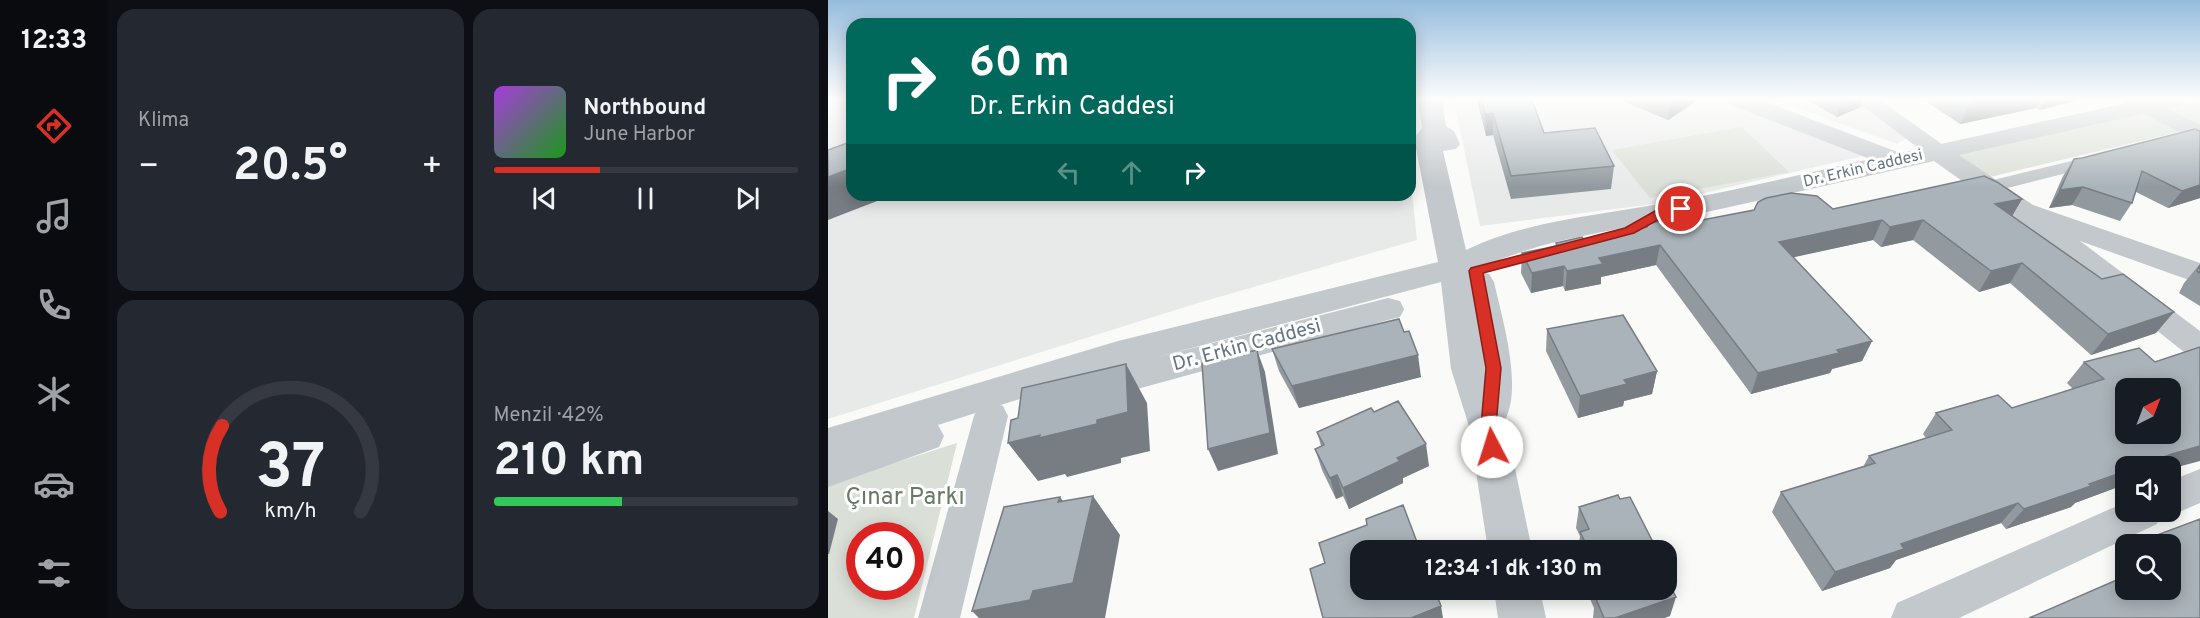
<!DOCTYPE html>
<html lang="tr">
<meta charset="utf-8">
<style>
:root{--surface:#171b24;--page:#242831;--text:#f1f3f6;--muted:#9ea1a6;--line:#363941;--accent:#d93025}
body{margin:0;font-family:Overpass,sans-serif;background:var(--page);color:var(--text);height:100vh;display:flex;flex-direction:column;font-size:22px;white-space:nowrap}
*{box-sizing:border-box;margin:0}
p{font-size:20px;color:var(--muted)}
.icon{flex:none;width:33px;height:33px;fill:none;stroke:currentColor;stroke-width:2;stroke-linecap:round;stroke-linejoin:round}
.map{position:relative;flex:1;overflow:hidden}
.panel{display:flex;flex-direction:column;gap:9px;padding:9px;background:#0d0f14;width:720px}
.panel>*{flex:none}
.hud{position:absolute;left:18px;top:18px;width:570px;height:183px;border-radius:18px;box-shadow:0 3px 15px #0003;background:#00695c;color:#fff;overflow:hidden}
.needle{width:39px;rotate:42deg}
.buttons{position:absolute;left:1287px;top:378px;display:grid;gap:12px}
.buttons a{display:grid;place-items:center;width:66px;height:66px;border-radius:12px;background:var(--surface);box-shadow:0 3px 15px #0003;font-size:30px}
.speed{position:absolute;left:18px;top:522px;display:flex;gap:12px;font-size:30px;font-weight:700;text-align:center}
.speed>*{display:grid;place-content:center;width:78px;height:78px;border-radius:50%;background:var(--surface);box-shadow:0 3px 15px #0003;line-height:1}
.speed .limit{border:9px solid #d22;background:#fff;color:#111}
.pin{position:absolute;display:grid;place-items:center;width:51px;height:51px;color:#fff;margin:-26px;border:3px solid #fff;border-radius:50%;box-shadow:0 2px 6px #0007}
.me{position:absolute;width:66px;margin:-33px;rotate:355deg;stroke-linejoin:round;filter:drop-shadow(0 0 4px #0008)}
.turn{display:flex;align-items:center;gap:21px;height:126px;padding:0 24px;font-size:27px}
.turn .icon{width:78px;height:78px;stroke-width:2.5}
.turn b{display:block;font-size:42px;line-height:51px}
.lanes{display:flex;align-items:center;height:57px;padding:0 24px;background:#0003;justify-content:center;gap:30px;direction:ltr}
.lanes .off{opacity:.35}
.big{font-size:45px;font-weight:700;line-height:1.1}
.panel .widget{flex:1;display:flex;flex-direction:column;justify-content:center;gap:9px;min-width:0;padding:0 21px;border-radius:18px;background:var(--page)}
.panel .dial{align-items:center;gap:0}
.dial svg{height:156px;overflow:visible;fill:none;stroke:var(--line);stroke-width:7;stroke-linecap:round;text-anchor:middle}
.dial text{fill:var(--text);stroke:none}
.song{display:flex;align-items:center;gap:18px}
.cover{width:72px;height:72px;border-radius:9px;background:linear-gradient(135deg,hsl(280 70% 55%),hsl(120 70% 35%))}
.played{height:6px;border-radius:3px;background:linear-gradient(90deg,var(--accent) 35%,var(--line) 35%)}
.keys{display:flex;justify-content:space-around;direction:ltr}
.heat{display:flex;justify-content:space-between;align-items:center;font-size:33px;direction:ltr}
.charge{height:9px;border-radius:4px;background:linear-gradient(90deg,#34c759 42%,var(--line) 0)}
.panel .tiles{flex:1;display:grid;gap:9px;grid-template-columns:repeat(2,1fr)}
.trip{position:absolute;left:522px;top:540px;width:327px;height:60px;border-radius:18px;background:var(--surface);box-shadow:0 3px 15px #0003;font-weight:700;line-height:60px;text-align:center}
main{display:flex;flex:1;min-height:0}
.menu{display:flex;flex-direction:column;width:108px;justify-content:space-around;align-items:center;background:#090b0e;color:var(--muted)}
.menu .icon{width:42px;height:42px}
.menu .active{color:var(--accent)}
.menu b{font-size:27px;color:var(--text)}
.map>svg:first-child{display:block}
.built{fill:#e8e9e9}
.green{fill:#dadfd7;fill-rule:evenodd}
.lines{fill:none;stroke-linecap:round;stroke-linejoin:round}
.pedestrian{fill:#c3c8cc;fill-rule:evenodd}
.minor{fill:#c3c8cc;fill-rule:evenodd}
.tertiary{fill:#c3c8cc;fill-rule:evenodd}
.wall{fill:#929a9f}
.shaded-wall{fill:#777d82}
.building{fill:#aab3b9;stroke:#777d82;stroke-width:1.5;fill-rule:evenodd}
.route{fill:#d93025;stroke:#8d1f18;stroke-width:1.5}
.labels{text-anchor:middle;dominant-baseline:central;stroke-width:6;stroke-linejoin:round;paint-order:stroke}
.far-street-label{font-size:16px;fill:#657683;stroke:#fff}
.street-label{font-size:20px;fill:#657683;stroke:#fff}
.near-park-label{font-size:24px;fill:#687a64;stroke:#fff}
</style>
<main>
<nav class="menu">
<b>12:33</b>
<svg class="icon active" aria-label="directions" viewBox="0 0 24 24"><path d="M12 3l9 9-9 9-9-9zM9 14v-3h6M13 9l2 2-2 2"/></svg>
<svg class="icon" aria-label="music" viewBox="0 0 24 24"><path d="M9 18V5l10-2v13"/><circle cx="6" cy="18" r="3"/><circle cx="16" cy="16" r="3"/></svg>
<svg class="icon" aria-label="phone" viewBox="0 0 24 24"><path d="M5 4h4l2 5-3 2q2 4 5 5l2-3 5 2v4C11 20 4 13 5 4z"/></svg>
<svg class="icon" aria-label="climate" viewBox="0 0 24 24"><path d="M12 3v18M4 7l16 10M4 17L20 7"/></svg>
<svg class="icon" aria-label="car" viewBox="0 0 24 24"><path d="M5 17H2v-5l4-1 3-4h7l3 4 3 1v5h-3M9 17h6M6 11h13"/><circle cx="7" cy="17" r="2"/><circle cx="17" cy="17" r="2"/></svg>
<svg class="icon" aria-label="filters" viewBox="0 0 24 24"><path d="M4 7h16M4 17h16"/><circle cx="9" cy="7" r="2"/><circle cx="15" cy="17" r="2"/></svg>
</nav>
<section class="panel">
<div class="tiles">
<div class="widget"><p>Klima</p>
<div class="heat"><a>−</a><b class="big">20.5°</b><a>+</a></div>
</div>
<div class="widget">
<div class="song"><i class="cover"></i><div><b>Northbound</b><p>June Harbor</p></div></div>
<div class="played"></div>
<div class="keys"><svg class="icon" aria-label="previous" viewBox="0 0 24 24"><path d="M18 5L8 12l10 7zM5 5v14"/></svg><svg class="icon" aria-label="pause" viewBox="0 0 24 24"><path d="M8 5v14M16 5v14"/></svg><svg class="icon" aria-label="next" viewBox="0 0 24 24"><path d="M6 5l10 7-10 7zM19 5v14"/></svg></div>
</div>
<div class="widget dial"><svg viewBox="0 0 100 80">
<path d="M14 69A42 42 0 1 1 86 69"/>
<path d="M14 69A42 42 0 0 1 15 25" stroke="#d93025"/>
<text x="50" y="56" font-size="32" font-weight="700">37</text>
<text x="50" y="72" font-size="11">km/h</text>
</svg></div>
<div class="widget"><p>Menzil · 42%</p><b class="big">210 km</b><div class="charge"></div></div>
</div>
</section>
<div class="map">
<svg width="1372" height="618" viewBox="0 0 1372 618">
<rect width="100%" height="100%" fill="#fafaf8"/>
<path class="built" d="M0,100H24V195H582V172L589,240L370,303L0,419Z
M626,100H899L1043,154L834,203L652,226Z
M947,100H1031L1081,137L1069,144Z"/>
<path class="green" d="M1366,100H1372V127L1158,178L1122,156Z
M914,127L961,172L822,198L784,150Z
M129,443L86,618H0V484ZM32,536H82V586H32Z"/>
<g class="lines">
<path class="pedestrian" d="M1272,154L1278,155L1281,159L1278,163L1160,193L1153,191L1151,187L1153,183Z"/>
<path class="minor" d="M1027,100H1052L1118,147L1122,152L1118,157L1110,159L1102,157Z
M1296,100H1324L1372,125V141L1364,139L1299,105Z
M1195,203L1204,205L1372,331V360L1361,356L1186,217L1182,211L1186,205Z
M163,402L175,406L180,416L132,618H90L146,416L151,406Z
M1372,469V503L1342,516L1334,513L1329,524L1131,618H1063L1069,603L1298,502V512H1342V481Z"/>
<path class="tertiary" d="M590,100H614L618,126L626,131L632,144L628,149L615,151L638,250C700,220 775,215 842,202C909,190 975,174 1042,159L903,105L899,100H933L1072,153L1312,100H1357L1353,105L1345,107L1131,155L1205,205L1372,263V284L1185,217L1106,161C1021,180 936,200 851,218C780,232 708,239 643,273L650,271L661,274L666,282C674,318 695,386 677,420L704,550H660L641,426L623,369L613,282L322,359L560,298L572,301L576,309L572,317L560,320L262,402L249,398L244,388L248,381L110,425L116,436L111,447L0,487V428L290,341L610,262L586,138L594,128Z
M666,590H712L718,618H670Z"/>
</g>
<path class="wall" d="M649,100H704L716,133L786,166L783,189L683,199L665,135L658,136Z
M792,100H870L840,120Z
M979,100H1035L1033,107L1009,117Z
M1096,100H1251L1212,110L1208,108L1132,124Z
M1372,131V198L1340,208L1308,192L1304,203L1292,221L1244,205L1221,208L1235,176L1246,159L1254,158Z
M1194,199L1184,216L1328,333L1263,355L1182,283L1151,292L1085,240L1053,247L1045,240L965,257L1044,341L1034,361L1004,369L1002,373L923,394L828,265L773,277V284L737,291L735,286L703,293L693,273L694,253L728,246V243L756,240L816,228L817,224L843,226L1005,209Z
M1372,264V306L1351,293L1356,283Z
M719,329L829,371L824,394L796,401L795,406L750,418L718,351Z
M576,332L593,377L471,408L451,371L444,349Z
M1311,348L1298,466V484L1247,503L1243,507L1178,529L1173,523L1068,560L1062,568L994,591L944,512L953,492L1035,467L1041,456L1098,438L1095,434L1108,413L1184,408L1245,389L1239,383L1256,362Z
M546,412L601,466L575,478V483L521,509L515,496L508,499L494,470L487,449L493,446L489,432Z
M792,499L829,550H750L752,536L748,528L751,507Z
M1372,519L1342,590V544H1313L1321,538Z
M758,590H838L842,616L836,618H765L766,608Z"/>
<path class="shaded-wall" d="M843,100H870L840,120Z
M1020,100H1035L1033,107L1009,117L1013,103Z
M1144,100H1212L1208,108L1132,124Z
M1217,100H1251L1212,110Z
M665,113V135L658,136L657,114Z
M24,168V195H62V196L0,220V177Z
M1372,185V198L1340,208L1354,191Z
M1255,187L1244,205L1221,208L1232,190Z
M1194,199L1183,218L1167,204Z
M1054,220L1045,240L944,262L951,242Z
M1095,220L1085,240L1053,247L1062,227Z
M832,245L828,265L773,277V284L737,291L739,271L771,258Z
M1194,263L1182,283L1151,292L1163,271Z
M736,266L735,286L703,293L704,273Z
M1346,312L1328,333L1263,355L1280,334Z
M1044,341L1034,361L1004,369L1002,373L923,394L930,373Z
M429,350L437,372L450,454L390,471L380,449Z
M590,355L593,377L471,408L464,386Z
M298,364L319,403L322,451L293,458V463L239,477L237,474L210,481L180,443L269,420Z
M829,371L824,394L796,401L795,406L750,418L752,396L796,380Z
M598,444L601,466L575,478V483L521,509L515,488L569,458Z
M1372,446V461L1342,469V466H1310L1344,454Z
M1298,471V484L1247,503L1243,507L1178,529L1196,509Z
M509,475L515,496L508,499L502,478Z
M265,496L292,535L277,618H151L144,611L205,591L232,497L257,530Z
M1190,503L1173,523L1068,560L1062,568L994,591L1007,572L1073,544Z
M0,511L10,519L1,554H0Z
M848,597L842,616L836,618H787Z
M613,606L615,618H583Z"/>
<path class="building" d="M654,100H704L716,133L767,128L786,166L683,176L665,113L657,114Z
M1009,100H1020L1013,103Z
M1367,129L1372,131V185L1354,191L1314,171L1304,203L1255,187L1232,190L1246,159L1254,158Z
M22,142L24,145V168L0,177V150Z
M1156,176L1169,182L1194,199L1167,204L1274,279L1295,274L1346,312L1280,334L1194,263L1163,271L1095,220L1062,227L1054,220L951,242L1044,341L1009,350L1011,353L930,373L832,245L771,258L775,264L739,271L736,266L704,273L694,253L729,246L728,243L754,237L756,240L819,227L817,224L839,220L843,226L926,210L930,202L938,198L963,193L989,196L1005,209Z
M1372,265V273L1369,271Z
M795,315L829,371L796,380L799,384L752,396L719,329Z
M571,319L576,332L581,331L590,355L464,386L444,349Z
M1372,347V446L1344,454L1310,466H1298V471L1261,484L1263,486L1196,509L1190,503L1073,544L1076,549L1007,572L953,492L1047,463L1041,456L1124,430L1108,413L1170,395L1184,408L1276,379L1256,362L1311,348L1327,362ZM1298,388H1342V434H1298Z
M429,350L442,433L380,449L374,363Z
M298,364L300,412L269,420V424L211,438L212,435L180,443L183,420L190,418L194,388Z
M570,401L598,444L569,458L572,461L515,488L509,475L502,478L487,449L496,445L489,432L543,408L546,412Z
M790,495L792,499L802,497L829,550H761L752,532L761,529L751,507Z
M265,496L245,583L205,591L202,600L144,611L176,507L232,497L230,502Z
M575,505L592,550H532V590H607L613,606L583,618H495L482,569L497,563L491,543L539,525L538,519Z
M1372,519V618H1201L1298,576V590H1342V544H1327L1321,538Z
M838,578L848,597L787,618H776L768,599L773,597L770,590H838Z"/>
<linearGradient id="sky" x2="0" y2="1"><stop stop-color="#96bcdc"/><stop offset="0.53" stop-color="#fdfdfc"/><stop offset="1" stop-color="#fdfdfc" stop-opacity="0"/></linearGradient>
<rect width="1372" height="187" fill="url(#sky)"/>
<path class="route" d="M853,206L859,209L857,212L835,217L806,233L655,273L673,368L668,426L672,447L670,451L664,453L658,451L653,426L658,368L641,271L643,268L797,228L827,211Z"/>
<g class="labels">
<g class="far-street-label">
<text transform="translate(1035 169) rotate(-13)">Dr. Erkin Caddesi</text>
</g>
<g class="street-label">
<text transform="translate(419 346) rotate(-15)">Dr. Erkin Caddesi</text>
</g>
<g class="near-park-label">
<text x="77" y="498">Çınar Parkı</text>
</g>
</g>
</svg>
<div class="buttons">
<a><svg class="needle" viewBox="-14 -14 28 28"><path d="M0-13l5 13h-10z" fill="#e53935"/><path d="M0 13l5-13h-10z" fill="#9ea1a6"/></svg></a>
<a><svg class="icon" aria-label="sound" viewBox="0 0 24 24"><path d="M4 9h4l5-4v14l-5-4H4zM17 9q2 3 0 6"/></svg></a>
<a><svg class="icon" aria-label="search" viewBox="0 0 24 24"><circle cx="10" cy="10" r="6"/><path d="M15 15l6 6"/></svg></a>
</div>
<div class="speed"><div class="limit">40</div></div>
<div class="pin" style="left:853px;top:209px;background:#d93025"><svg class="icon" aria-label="arrive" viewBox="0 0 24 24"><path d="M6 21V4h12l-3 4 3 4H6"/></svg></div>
<svg class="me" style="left:664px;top:447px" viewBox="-20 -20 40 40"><circle r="19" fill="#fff"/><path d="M0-13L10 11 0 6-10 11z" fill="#d93025"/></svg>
<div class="trip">12:34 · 1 dk · 130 m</div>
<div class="hud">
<div class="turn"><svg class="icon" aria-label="right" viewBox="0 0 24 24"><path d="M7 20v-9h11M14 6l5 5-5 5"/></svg><div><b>60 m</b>Dr. Erkin Caddesi</div></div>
<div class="lanes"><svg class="icon off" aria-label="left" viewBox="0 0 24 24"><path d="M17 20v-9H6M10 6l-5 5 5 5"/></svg><svg class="icon off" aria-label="ahead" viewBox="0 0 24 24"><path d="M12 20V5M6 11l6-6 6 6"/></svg><svg class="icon" aria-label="right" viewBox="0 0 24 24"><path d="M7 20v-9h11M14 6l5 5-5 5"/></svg></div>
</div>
</div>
</main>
